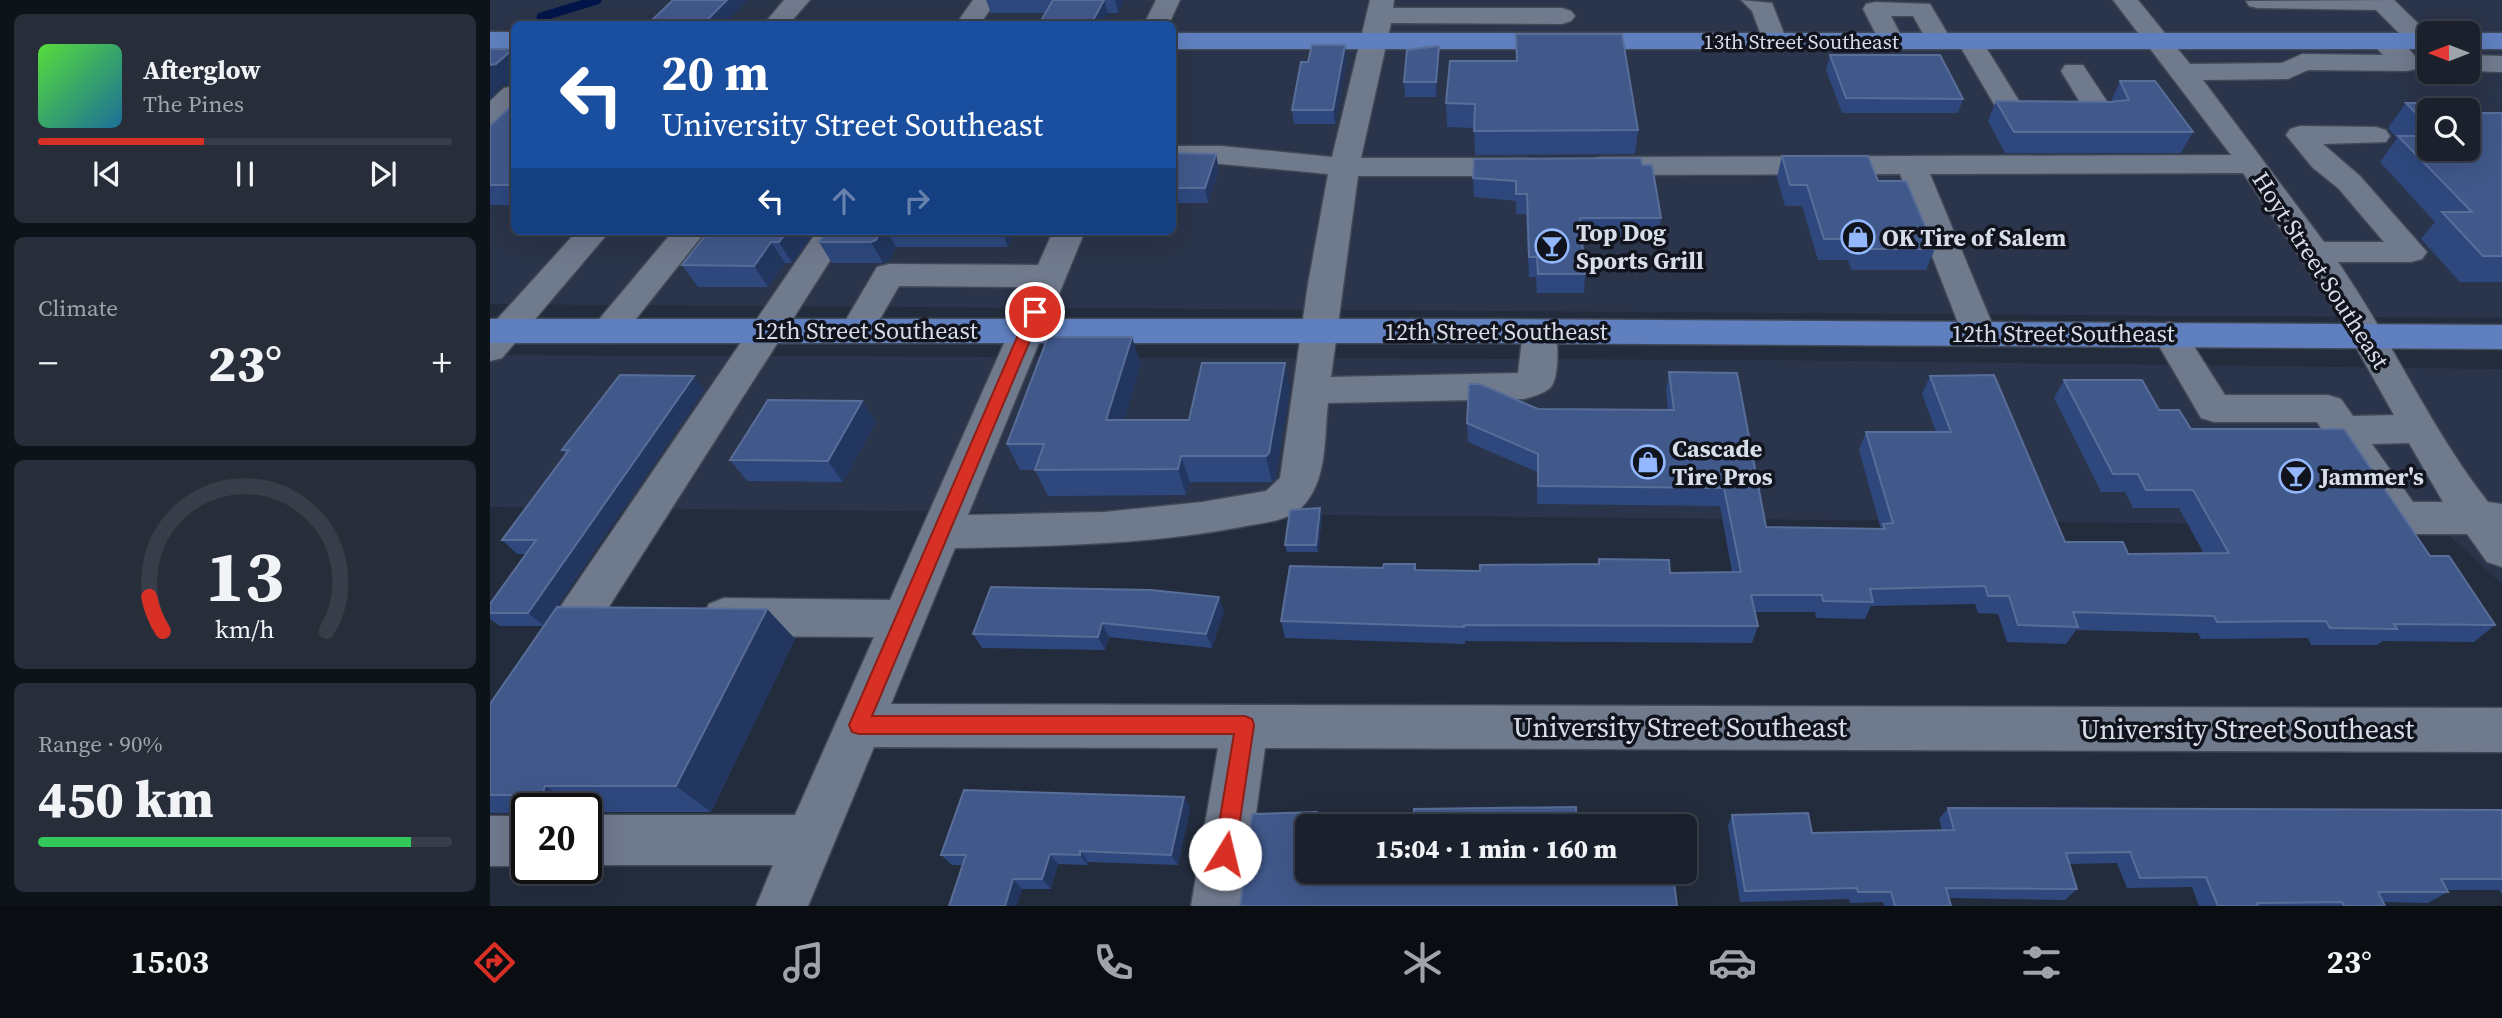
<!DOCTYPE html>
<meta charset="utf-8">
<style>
:root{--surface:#1a212d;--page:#272e39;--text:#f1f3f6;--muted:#9fa3aa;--line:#383e49;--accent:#d93025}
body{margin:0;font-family:"Source Serif 4",serif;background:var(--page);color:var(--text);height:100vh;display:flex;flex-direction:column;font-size:26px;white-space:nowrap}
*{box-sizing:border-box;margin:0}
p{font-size:23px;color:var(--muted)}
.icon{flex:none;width:38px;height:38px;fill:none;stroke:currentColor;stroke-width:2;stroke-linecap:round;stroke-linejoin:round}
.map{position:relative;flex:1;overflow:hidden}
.panel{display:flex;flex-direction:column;gap:14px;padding:14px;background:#0e1219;width:490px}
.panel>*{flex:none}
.guide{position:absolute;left:21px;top:21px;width:665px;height:214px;border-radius:10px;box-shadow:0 7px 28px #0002,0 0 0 2px var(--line);background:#1a4fa0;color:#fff;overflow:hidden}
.needle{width:46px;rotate:270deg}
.controls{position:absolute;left:1927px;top:21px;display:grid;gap:14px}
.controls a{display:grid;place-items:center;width:63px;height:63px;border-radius:10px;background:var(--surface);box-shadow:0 7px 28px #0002,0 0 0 2px var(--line);font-size:35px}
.speed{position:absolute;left:21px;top:793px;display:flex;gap:14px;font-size:35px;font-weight:700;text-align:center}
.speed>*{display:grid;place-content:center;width:91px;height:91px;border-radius:50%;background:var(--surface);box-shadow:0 7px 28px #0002,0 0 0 2px var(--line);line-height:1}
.speed .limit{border:4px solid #111;border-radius:10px;background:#fff;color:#111}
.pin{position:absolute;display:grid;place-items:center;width:60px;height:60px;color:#fff;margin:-30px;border:4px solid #fff;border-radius:50%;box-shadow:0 2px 7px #0007}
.me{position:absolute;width:77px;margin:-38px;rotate:9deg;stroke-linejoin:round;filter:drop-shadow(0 0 5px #0008)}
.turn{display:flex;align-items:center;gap:24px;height:147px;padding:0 35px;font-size:32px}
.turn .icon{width:91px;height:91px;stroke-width:2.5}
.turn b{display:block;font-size:49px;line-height:60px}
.lanes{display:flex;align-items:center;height:66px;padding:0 35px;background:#0003;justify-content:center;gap:35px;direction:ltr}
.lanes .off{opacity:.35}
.big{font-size:52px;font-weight:800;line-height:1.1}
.panel .card{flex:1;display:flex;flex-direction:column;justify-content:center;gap:10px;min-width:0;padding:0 24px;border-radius:10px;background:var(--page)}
.panel .dial{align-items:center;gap:0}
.dial svg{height:182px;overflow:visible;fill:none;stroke:var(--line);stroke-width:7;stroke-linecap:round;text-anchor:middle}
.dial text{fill:var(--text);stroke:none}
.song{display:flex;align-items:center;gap:21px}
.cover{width:84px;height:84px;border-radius:10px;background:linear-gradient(135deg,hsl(110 70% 55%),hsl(200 70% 35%))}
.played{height:7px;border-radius:4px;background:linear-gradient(90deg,var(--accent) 40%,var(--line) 40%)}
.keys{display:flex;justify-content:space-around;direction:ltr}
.heat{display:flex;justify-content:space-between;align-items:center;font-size:38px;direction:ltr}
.charge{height:10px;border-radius:5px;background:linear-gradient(90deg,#34c759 90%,var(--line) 0)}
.trip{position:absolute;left:805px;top:814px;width:402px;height:70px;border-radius:10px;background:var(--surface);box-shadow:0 7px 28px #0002,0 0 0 2px var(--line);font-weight:800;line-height:70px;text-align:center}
.tab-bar{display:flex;height:112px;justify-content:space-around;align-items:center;background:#0a0d12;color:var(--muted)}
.tab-bar .icon{width:49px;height:49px}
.tab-bar .on{color:var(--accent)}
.tab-bar b{font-size:32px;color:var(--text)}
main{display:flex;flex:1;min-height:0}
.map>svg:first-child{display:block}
.built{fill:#2a344a;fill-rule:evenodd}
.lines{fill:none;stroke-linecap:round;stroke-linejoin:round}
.stream{stroke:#01154a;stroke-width:9}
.minor-casing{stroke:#424956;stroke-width:3}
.major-casing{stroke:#424956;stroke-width:3}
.minor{fill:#707a8d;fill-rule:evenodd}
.major{fill:#5f7fbf;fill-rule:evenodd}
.wall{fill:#2e487e}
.shaded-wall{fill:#22365f}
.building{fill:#40588a;stroke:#586d98;stroke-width:2}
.route{fill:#d93025;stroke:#8d1f18;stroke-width:2}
.labels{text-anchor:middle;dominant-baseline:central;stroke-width:7;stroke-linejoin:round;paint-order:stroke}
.far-street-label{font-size:21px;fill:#d8dee9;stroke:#11141c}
.poi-label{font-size:24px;font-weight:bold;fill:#d8dee9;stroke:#11141c;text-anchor:start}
.street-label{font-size:24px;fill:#d8dee9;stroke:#11141c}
.near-street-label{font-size:28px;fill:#d8dee9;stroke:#11141c}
</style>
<main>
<section class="panel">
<div class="card">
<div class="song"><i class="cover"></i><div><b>Afterglow</b><p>The Pines</p></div></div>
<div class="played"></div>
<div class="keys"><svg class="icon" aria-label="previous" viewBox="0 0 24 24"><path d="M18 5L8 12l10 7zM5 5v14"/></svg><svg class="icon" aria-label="pause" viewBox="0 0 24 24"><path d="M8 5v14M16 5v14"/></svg><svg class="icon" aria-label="next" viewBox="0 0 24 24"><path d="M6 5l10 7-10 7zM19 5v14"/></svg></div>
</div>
<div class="card"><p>Climate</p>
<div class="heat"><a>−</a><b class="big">23°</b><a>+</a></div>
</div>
<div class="card dial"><svg viewBox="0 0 100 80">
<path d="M14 69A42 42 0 1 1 86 69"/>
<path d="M14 69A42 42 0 0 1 8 54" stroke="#d93025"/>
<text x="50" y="56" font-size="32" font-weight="700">13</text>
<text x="50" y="72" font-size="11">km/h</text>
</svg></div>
<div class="card"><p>Range · 90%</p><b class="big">450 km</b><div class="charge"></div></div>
</section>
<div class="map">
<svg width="2012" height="906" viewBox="0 0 2012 906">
<rect width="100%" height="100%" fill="#232c3c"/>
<path class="built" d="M0,0H2012V318L0,304ZM24,24H682V231H24ZM1939,33H1978V72H1939ZM1939,110H1978V149H1939Z
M0,355L1286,360L2012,369V584L1949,526L0,507Z"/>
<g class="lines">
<path class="stream" d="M51,17L107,0"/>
<defs>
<path id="minor" d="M294,0H320L299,24H274Z
M483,0H507L490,24H466Z
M666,0H690L679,24H654Z
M880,0H904L903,8H1072L1081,11L1085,16L1081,21L1072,24L901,23L871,158H1036L1047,161L1051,167L1047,173L1036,176H868L841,377L1028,373L1033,332L1038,324L1050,320L1062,324C1069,334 1070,379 1060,388C1053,394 1042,397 1034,399L838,403C834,438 838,482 811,508C796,522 770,523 751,527C656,545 561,546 465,548L401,704L2012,708V752L775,748L753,906H701L728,748L384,747L318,906H266L283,865H96V815H305L384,637L234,636L219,630L212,617L219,604L234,598L400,600L539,287L409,286L379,338L367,342L355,338L350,330L387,267L399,264L548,265L563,231H595L478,515L614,512L712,502L776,491L790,478L818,284L838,174L731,164H682V146H731L842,157Z
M1251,0L1282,3L1297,41L1293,46H1275L1262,11Z
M1623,0H1648L1700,64L1792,63L1812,54L1893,55L1880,41L1884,36C1903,31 1920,48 1930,63L1926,69L1917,71L1818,70L1798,79L1713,80L1834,242H1894L1848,188L1822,167L1796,135L1800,129L1810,126L1886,127L1896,130L1900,136L1896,142L1833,144L1870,176L1937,252L1932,259L1921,262H1848C1902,340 1940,428 1998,502L2012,504V567L1997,562L1977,534H1912L1898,529L1827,422H1724L1711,418L1662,334L1667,326L1679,322L1691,326L1735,395H1838L1851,399L1863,416L1904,415L1844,308L1753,173L1440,174L1506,333L1501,341L1489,345L1477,341L1472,333L1410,174L1110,175L1100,172L1095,166L1100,160L1110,157L1741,155ZM1919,443L1953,502H1923L1882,444Z
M1904,0L1939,34V47L1922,46L1886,10L1768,8L1759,6L1756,1Z
M1385,2L1440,4L1462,41L1458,46H1440L1423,16H1401L1414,41L1410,46H1392L1373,9L1376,4Z
M1480,33L1489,36L1531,104H1591L1571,71L1575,65H1593L1624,112L1620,118L1610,120L1512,118L1467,41L1471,36Z
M1978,55L2012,56V72L1978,71Z
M24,86V108L10,122L0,124V101L14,88Z
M87,231H120L12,358L0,361V327Z
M183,231H216L130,339L118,343L106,339L101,331L106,323Z
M327,231H359L81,666L65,672L49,666L43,652L49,638Z
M0,816H37V866H0Z"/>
<path id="major" d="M0,32H24V48H0Z
M682,33H1939V49H682Z
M1978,33H2012V49H1978Z
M0,319H997L2012,325V349L997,343H0Z"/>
</defs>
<use href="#minor" class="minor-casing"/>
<use href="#major" class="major-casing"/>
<use href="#minor" class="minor"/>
<use href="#major" class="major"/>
</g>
<path class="wall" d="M496,0H634L628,13H501Z
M1026,34L1148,130L1145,154L985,155L984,128L957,127L956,103L1026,61Z
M1340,55L1473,99L1468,113H1352L1336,70Z
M857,59L845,124H804L802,110Z
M949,61L946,97H915L914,82Z
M1630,81L1703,132L1691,153H1515L1498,121L1506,101L1621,102Z
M24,103V205H0V126Z
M1916,103L1939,110V149L2012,113V282H1970L1931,239L1945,222L1890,162L1907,138L1898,128Z
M682,153L729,169L718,203H682Z
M1292,156L1388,181L1445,249L1436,270H1361L1358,260H1328L1312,206H1295L1287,177Z
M1152,165L1171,218L1168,237H1092L1095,274L1094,293H1047L1046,277H1039L1036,214H1026V201L984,197L983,178Z
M219,231H325L302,263H295L278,287H208L192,265Z
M336,231H526L518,247H406L398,262L393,263H342L329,242Z
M651,364L634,420H699L800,389L785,479L782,482H700L696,495L558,496L545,470H530L517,444Z
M1179,372L1276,527L1391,529L1369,450L1376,432H1446L1432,394L1440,376L1575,542L1638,554H1714L1689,508H1643L1635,492H1611L1564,398L1574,380L1669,410L1701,429L1940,556L2005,625L1984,642L1893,641L1887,645H1821L1818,638L1711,639L1708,633L1586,630L1576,644L1517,642L1508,614L1488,613L1485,604L1381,606L1375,619L1326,618L1325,612H1265L1268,626L1262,643L975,641V644L795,638L791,621L926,570L990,571L1109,564V559L1180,573L1242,572L1230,506L1047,504V472L978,442L977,423L1048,409H1178L1176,391Z
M214,390L67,607L277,609L305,639L221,812H96V808H37V819L27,813H0V704L54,626H10L0,619V604L36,554H27L12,540L76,454L72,450Z
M372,401L386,422L353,482L257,481L240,460Z
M832,516L828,552H797L795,545Z
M734,611L722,648L619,637L615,650L492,648L483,634Z
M694,797L700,808L688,865L598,862V865L568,864L561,889H532L472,865H462L451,855Z
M1458,808L2012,810V894L2009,890H1957L1958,892L1938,903L1894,902L1895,906H1709L1702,887L1637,888L1627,863L1579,864L1587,889L1575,900L1459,898L1461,906H1394L1393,902L1360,903L1359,899L1250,902L1238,826L1242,815L1322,833L1452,830L1449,819Z"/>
<path class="shaded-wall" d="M237,0H258L235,24H213Z
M614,0L618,13L612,24H601Z
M625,0H634L628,13Z
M855,45L857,59L845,124L843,110Z
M949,46V61L946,97V82Z
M23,49L24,51V81L21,84L12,86L0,100V65Z
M726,154L729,169L718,203L715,188Z
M297,231H325L302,263L289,242Z
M391,231H397L406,247L398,262L393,263L381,242Z
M512,231H526L518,247Z
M281,242L295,263L278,287L264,266Z
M642,337L651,364L627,446L616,420Z
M795,363L800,389L785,479L782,482L776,456Z
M204,376L214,390L54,626L38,613Z
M372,401L386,422L353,482L338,461Z
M691,456L700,482L696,495L688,469Z
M830,508L832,516L828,552L826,545Z
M729,597L734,611L722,648L716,634Z
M277,609L305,639L221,812L186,786Z
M612,623L619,637L615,650L608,637Z
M55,786L90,808H74L52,795Z
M694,797L700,808L688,865L681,855Z
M827,812L830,824V826H826Z
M590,851L598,862V865L590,855Z
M560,854L568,864L561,889L552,879Z
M523,879L532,889L527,906H515Z"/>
<path class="building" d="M183,0H237L213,24H158Z
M563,0H614L601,24H549Z
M1026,34H1132L1148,130L984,131L985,104L956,103L960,61H1027Z
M822,45H855L843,110H802L811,62H818Z
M949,46L946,82H914L917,50Z
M0,49H23L6,64L0,65Z
M1340,55H1450L1473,99L1356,98Z
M1630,81H1665L1703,132H1524L1506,101L1620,102L1639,100Z
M24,103V185H0V126Z
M1916,103H1959L1967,110H1939V126Z
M1978,113H2012V256H1993L1952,212H1982L1908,136H1939V149H1978Z
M682,153L726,154L715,188H682Z
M1292,156H1378L1388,181H1416L1445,249H1368L1364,239H1334L1317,185H1300Z
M1151,158L1152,165H1162L1171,218H1090L1095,274H1048L1047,257H1039L1037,194H1026V181L983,178L984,159Z
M219,231H297L289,242H281L264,266L192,265Z
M336,231H391L386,240L381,242H329Z
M558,337H642L616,420H699L712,363H795L779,453L776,456H691L688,469L545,470L554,444H517Z
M1179,372L1247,373L1276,527L1395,529L1393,524L1403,523L1376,432H1461L1440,376L1504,375L1575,542H1633L1638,554L1739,553L1703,490H1656L1648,474H1623L1574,380H1652L1669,410H1689L1701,429H1854L1940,556H1959L2005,625L1904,624L1907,629L1840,628L1836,621L1727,622L1724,616L1583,612L1588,627L1528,625L1519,596H1498L1495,586L1380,589L1383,602L1333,601L1332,595H1261L1268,626L974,625V627L791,621L800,566L893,568L894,564H925V570L990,571V565L1109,564V559L1179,560L1180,573L1251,572L1234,488L1048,486V454L977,423L979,384H990L1048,409L1184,410Z
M130,375L204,376L38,613H0V604L46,540H12L79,450H72Z
M278,400L372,401L338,461L240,460Z
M830,508L826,545H795L800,510Z
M501,587L661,590L729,597L716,634L612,623L608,637L483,634Z
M67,607L277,609L186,786H55L52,795H0V704Z
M474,790L694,797L681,855L590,851V855L560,854L552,879H523L515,906H459L476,855H451Z
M1086,807V813L1178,814L1179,826H923L924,809Z
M1458,808L2012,810V879H1951L1958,892H1888L1895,906H1854L1852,902L1767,903L1768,906H1728L1716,877L1650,878L1640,852L1576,853L1587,889L1456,888L1461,906H1405L1401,892H1368L1367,888L1255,891L1242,815L1318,813L1322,833L1464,830Z
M827,812L826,826H836H817V872H1183L1187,906H750L762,814Z"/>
<path class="route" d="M545,307L552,312L382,716H755L762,719L764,725L745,854L742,862L735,865L727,862L724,854L744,734H369L362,732L359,725L538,312Z"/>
<defs>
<symbol id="shop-ring" viewBox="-11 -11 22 22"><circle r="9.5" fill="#11141c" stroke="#92b7fd" stroke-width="1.5"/><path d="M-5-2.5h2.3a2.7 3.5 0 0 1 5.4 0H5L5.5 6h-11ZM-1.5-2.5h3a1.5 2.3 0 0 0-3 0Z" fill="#92b7fd"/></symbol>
<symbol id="bar-ring" viewBox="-11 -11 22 22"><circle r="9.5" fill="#11141c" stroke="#92b7fd" stroke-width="1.5"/><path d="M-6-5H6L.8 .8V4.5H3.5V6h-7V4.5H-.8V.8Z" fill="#92b7fd"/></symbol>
</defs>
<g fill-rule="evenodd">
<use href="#shop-ring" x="1349" y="218" width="38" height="38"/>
<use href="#bar-ring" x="1043" y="227" width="38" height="38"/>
<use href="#shop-ring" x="1139" y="443" width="38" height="38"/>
<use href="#bar-ring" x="1787" y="457" width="38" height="38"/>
</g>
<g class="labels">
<g class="far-street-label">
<text x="1311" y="41">13th Street Southeast</text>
</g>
<g class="poi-label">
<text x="1086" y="232">Top Dog<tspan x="1086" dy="28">Sports Grill</tspan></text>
<text x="1392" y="237">OK Tire of Salem</text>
<text x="1182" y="448">Cascade<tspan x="1182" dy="28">Tire Pros</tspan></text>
<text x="1830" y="476">Jammer's</text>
</g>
<g class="street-label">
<text transform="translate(1831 270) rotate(57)">Hoyt Street Southeast</text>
<text x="376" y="330">12th Street Southeast</text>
<text x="1006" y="331">12th Street Southeast</text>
<text x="1573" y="333">12th Street Southeast</text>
</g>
<g class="near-street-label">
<text x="1190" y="727">University Street Southeast</text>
<text x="1757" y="729">University Street Southeast</text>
</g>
</g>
</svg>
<div class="controls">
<a><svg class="needle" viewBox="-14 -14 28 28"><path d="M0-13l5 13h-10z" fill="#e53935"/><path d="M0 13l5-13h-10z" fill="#9fa3aa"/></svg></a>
<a><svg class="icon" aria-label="search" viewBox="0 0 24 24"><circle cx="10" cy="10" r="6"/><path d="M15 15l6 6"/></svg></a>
</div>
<div class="speed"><div class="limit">20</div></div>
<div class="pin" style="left:545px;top:312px;background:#d93025"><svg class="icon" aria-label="arrive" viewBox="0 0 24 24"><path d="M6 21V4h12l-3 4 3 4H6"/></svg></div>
<svg class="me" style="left:735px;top:854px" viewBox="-20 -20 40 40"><circle r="19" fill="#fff"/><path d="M0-13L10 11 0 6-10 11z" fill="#d93025"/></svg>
<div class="trip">15:04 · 1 min · 160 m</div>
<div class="guide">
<div class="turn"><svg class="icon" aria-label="left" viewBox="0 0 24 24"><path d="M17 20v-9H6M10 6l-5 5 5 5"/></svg><div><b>20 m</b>University Street Southeast</div></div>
<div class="lanes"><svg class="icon" aria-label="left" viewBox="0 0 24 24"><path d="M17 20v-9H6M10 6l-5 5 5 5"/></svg><svg class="icon off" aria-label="ahead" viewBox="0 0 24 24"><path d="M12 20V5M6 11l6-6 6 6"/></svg><svg class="icon off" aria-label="right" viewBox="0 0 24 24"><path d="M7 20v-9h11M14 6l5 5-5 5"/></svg></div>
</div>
</div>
</main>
<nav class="tab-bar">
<b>15:03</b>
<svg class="icon on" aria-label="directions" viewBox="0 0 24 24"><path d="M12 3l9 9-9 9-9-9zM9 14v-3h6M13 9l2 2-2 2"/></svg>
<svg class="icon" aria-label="music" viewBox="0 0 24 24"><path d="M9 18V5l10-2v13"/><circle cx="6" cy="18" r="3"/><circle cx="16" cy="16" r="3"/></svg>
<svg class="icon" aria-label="phone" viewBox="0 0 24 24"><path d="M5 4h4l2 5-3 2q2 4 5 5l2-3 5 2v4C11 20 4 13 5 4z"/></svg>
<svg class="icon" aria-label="climate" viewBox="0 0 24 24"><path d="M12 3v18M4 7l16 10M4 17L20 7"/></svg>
<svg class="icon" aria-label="car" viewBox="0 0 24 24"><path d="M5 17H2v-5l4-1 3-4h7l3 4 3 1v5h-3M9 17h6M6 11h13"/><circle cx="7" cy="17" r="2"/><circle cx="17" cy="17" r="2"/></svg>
<svg class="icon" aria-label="filters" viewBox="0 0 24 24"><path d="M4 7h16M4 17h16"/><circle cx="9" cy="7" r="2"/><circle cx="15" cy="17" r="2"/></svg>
<b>23°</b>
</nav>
